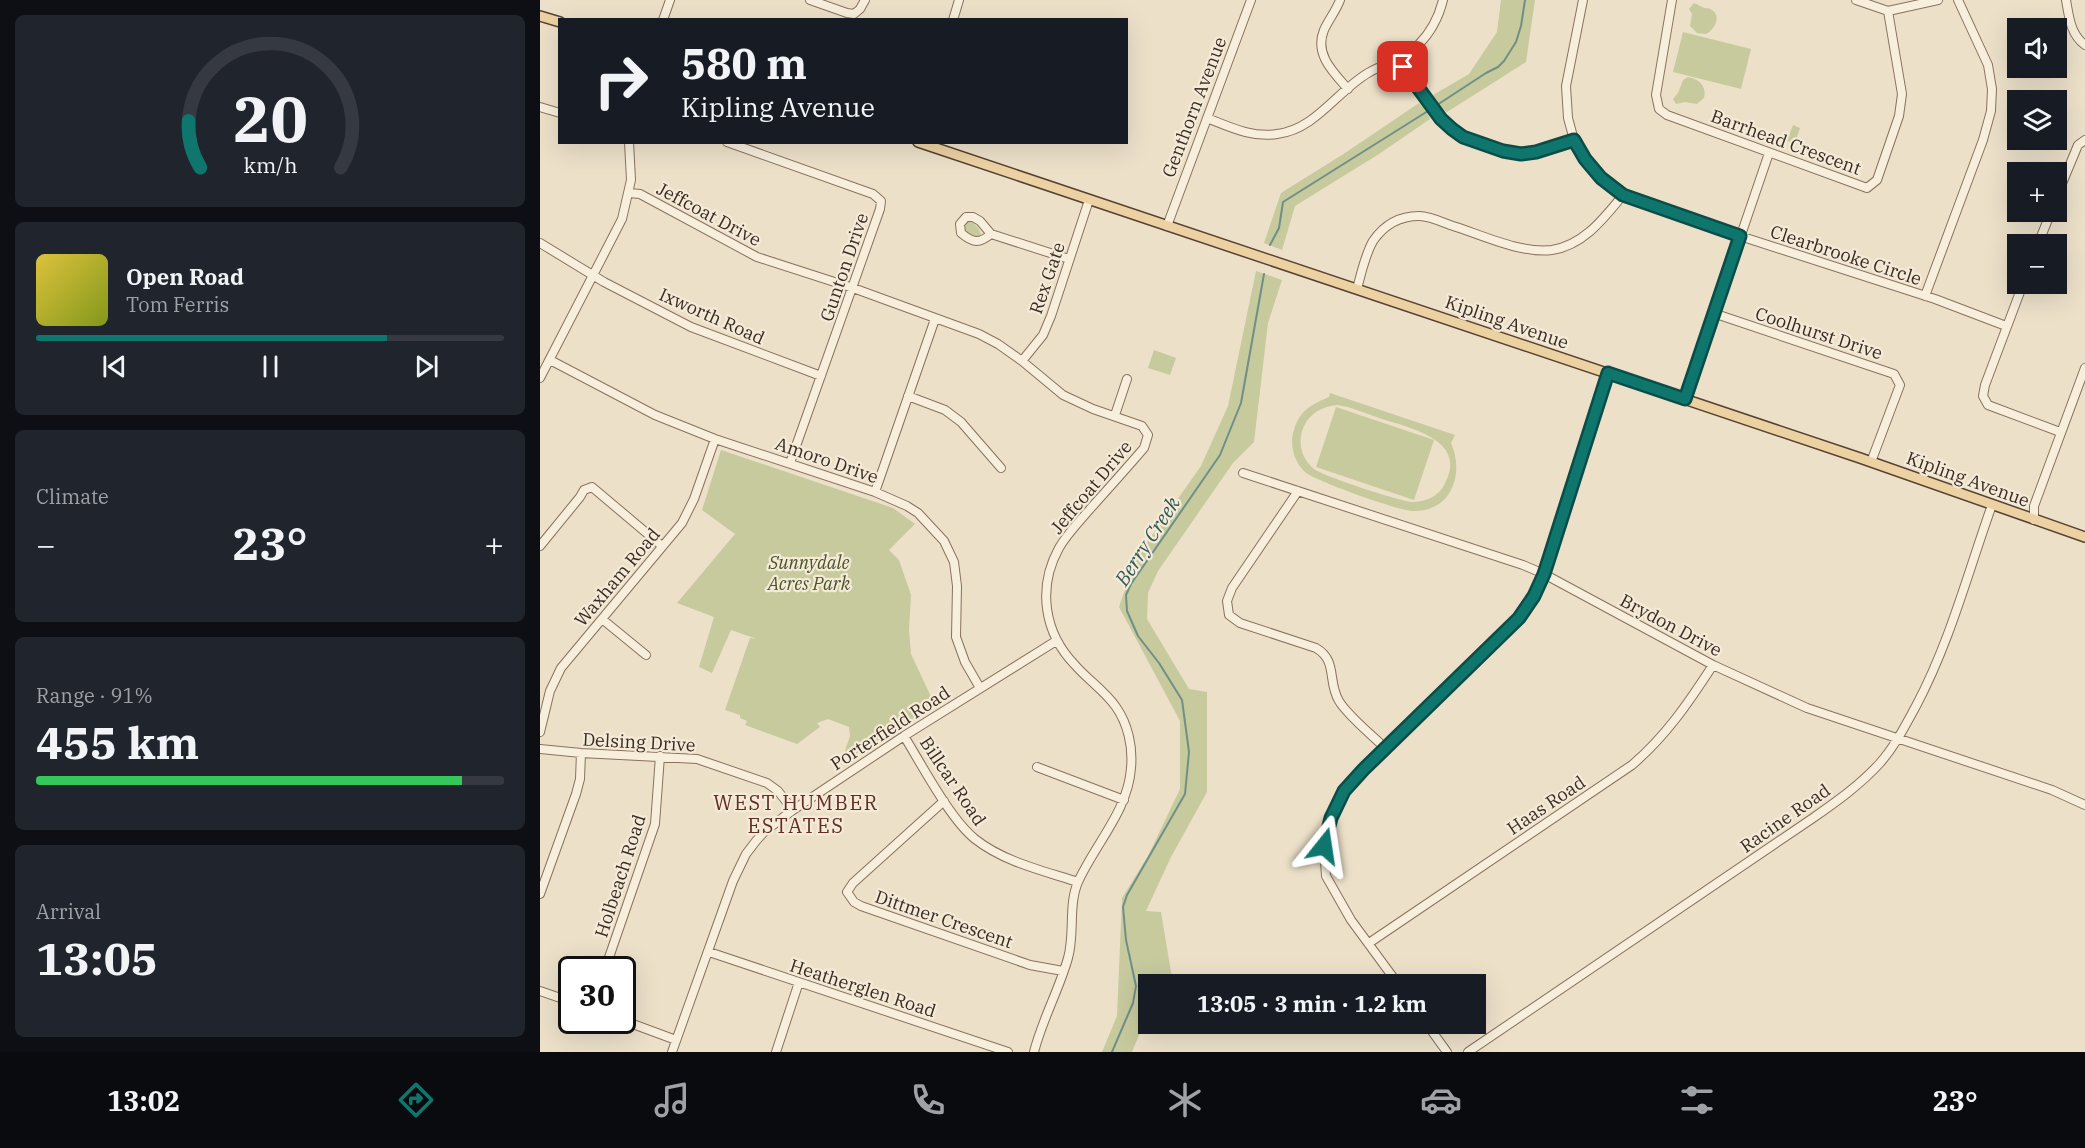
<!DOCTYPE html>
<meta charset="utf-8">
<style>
:root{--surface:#171b24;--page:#20242c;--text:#f1f3f6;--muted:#9ea1a6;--line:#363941;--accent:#0f766e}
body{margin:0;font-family:"IBM Plex Serif",serif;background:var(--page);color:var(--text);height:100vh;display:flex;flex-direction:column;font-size:22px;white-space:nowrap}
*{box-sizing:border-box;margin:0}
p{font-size:20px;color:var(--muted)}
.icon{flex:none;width:33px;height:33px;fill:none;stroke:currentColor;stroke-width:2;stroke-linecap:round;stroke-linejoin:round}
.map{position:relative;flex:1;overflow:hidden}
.drawer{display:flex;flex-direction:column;gap:15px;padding:15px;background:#0d0f14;width:540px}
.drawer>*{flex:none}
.banner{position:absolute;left:18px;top:18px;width:570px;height:126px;border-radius:0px;box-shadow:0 6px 24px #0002;background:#171b24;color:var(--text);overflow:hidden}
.controls{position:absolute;left:1467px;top:18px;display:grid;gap:12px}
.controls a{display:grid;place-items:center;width:60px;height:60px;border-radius:0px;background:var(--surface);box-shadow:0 6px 24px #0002;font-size:30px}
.speed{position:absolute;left:18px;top:956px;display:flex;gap:12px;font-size:30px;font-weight:700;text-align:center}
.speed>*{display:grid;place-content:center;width:78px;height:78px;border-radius:50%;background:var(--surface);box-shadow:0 6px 24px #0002;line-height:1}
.speed .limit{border:3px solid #111;border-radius:9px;background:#fff;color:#111}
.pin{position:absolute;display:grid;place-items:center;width:51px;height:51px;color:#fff;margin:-26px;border-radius:12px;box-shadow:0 3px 9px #0006}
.me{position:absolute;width:66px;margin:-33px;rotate:15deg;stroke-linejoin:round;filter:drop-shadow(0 0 4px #0008)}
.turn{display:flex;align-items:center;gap:21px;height:126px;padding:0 24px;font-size:27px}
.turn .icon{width:78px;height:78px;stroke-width:2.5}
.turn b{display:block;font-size:42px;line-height:51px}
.big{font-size:45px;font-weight:800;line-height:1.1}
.drawer .tile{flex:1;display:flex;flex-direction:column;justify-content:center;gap:9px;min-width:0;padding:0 21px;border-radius:9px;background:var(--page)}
.drawer .dial{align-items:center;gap:0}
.dial svg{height:156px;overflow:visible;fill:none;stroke:var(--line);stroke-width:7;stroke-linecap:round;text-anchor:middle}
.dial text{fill:var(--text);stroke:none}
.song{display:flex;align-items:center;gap:18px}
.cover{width:72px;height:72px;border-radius:9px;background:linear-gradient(135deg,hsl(50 70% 55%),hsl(70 70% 35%))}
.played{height:6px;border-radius:3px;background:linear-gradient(90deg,var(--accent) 75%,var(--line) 75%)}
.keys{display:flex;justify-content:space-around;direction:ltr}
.heat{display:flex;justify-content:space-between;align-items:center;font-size:33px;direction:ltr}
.charge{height:9px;border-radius:4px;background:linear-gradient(90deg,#34c759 91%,var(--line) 0)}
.trip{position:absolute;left:598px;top:974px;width:348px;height:60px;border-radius:0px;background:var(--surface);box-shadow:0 6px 24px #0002;font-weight:800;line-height:60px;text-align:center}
.tabs{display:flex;height:96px;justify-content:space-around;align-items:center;background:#090b0e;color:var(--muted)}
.tabs .icon{width:42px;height:42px}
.tabs .current{color:var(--accent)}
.tabs b{font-size:27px;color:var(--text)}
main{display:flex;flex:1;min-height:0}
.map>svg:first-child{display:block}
.green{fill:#c7ca9d;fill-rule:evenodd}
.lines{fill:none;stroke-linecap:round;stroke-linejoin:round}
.stream{stroke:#708f86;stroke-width:2}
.minor-casing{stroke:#88725e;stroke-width:10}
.major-casing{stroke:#564132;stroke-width:12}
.minor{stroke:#f7eedc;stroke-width:8}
.major{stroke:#ecd2a3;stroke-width:9}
.route-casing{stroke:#0a4d48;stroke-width:15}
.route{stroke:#0f766e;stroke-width:10}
.labels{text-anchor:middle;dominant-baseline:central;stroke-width:4.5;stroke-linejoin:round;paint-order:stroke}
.street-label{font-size:18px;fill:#392b21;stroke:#f4ead8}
.park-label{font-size:18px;font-style:italic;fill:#4b5429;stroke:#f4ead8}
.water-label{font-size:20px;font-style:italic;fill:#315853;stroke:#f4ead8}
.neighbourhood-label{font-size:20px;letter-spacing:1.5px;fill:#632d23;stroke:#f4ead8}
</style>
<main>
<section class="drawer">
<div class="tile dial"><svg viewBox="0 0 100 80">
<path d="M14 69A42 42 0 1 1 86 69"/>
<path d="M14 69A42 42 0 0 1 8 45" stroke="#0f766e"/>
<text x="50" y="56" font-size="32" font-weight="700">20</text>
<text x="50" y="72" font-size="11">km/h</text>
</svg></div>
<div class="tile">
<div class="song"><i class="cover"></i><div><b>Open Road</b><p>Tom Ferris</p></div></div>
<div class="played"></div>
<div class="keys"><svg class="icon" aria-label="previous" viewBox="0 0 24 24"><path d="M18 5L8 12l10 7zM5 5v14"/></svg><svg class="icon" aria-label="pause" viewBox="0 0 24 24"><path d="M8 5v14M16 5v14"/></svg><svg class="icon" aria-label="next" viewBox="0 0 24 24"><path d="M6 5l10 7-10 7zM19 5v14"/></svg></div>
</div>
<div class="tile"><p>Climate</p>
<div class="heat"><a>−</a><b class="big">23°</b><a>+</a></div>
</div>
<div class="tile"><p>Range · 91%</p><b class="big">455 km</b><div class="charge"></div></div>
<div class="tile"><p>Arrival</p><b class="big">13:05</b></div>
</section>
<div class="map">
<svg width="1545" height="1052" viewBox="0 0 1545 1052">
<rect width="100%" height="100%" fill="#ece0c9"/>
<path class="green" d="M961,0H995L986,62L907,112L900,107L893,95L929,74L957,32Z
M1154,3C1157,4 1159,6 1162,7C1166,9 1167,7 1172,10C1182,17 1174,30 1166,34L1157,33L1150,26L1152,14L1149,9Z
M1143,32L1211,49L1201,89L1133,72Z
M1148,77C1159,79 1167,86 1164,98L1157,104L1145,102L1136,104L1133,99L1138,93L1143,80Z
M879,103L885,108L890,119L839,154L755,206L742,250L724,243L741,193L805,153Z
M1253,125L1260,128L1255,143L1247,141Z
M428,220C434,222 440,228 441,235L437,237L423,231V223Z
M716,271L742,280L728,323L714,442L693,463L618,571L608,593L607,619L649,689L667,692V792L631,857L606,911L621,912L633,984H609V1011L592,1052H562L577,1016L582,898L608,856L640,789V721L579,607L596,558L661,466L688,406Z
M614,350L636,358L630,375L608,368Z
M790,393L915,435L911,443C925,474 911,513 872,511C857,510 775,481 765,472C754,462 749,444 754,430C759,411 772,404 789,397ZM797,405C812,407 827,414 842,419C870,428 928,440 905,483C899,497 885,502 871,502C854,499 785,477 774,469C761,459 757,441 764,426C770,413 783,406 797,405Z
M796,407L894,440L874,500L776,467Z
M181,450L353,508L375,524L349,550L359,560L371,595L369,630L371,654L395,705L310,758L303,757L310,736L309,727L288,719L277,723L280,727L257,744L205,725L207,721L200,718V715L185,710L210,638L217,639L191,630L172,673L159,667L174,617L137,603L195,534L162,510Z"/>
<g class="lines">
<path class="stream" d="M897,105L946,73L958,67L964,61L976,42L981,26L985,0
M730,245L739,228L743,202L888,111
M572,1052L593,1003L596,986L586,940L583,907L587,895L645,794L649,752L642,700L619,663L598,636L587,611L586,595L591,584L680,455L701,403L724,274"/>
<defs>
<path id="minor" d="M270,0L307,13L314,14L320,9L325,0
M800,0C796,11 789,19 784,30C774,54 793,72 808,89
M1043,0L1026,86L1028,118L1034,140L1045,159L1061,178L1083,195L1200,236L1395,299L1466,326
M1132,0L1116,95L1119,109L1127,115L1327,188L1337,180L1359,116L1362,94L1348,11
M1316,0L1348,11L1398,0
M1526,0C1529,16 1530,34 1545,45
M123,20L130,0
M413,20L419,0
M858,61L901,119L923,137L963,151L981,154L996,152L1034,140
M0,107L20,113
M667,118C690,127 712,138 737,134C776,129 796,92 828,73C848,61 860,63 879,44C891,32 899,16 903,0
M187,142L333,194L341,201L340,209L250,463
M89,193L100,194L217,257L313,288L439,334L458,344L482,361L523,395L553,409L602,426L608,435L604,448C586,469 568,489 550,509C539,522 527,534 519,548C497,588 504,633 535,665C548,680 565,691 576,707C588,724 593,747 591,768C588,811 555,844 538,882C528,905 535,934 528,958C519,990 502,1020 494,1052
M1516,198L1538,145L1545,140
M627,226L711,0
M451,234C439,244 433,243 421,233L420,224L426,217H433L440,221L451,234L529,259
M0,243L64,282L151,327L281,376
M1498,244L1511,212
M1483,284L1445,385L1443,396L1448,405L1520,432
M817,289C821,274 825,255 833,241C844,225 859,216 879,216C889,216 900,221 910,225C940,234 980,254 1012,250C1044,245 1064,218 1083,195
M1385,296L1443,140L1451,111L1452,89L1448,65L1418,0
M1173,313L1354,374L1360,385L1331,462
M10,360L115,415L175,439L335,492L367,506L378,513L404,541L414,562L417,586L416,637L425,662L440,688
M482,361L503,335L511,316L549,200
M0,378L82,219L91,180L89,142
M368,396L405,410L421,422L461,468
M1145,399L1229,153
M575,415L587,379
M703,473L983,565L1004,574L1173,665L1267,708L1512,790L1545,805
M758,491L692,588L687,601L689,615L700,623L776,648C798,661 787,681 799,701C808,716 832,735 845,748
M335,492L395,319
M1494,520V506L1545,368
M0,546L40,497L44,490L52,487L122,546
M62,619L106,655
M0,732L10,691L21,668L142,523L154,499L175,439
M364,736C382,765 410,819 435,839C464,862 504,871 538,882
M0,749L41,753L157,759L227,783L238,791L253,810
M497,767L584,800
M404,801L313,883L307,892L314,902L321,906L490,965L523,971
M0,894L36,794L40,779L41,753
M829,943L1092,765C1126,736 1149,702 1173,665
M169,952L468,1052
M65,969L115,824L120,756
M858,984L811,920L786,876L784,846L791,818L804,791L823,770L979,618L994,596L1004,574L1068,373
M0,991L32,1002
M82,1020L136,1040
M886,1023L907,1052
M132,1052L193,881L206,854L216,841L225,831L253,810L364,736L516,641
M236,1052L259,982
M928,1052L1273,818C1296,802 1320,785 1340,763C1355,746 1365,726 1376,706C1410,642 1428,572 1452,505"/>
<path id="major" d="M0,16L20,22
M378,142L1320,458L1545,537"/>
</defs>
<use href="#minor" class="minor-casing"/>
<use href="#major" class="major-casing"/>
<use href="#minor" class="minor"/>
<use href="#major" class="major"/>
</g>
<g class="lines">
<defs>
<path id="route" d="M784,846L791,818L804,791L823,770L979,618L994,596L1004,574L1068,373L1145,399L1200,236L1083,195L1061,178L1045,159L1034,140L996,152L981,154L963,151L923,137L912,129L901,119L863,67"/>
</defs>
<use href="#route" class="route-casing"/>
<use href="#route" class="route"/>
</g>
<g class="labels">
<g class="street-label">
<text transform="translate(654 107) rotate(-69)">Genthorn Avenue</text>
<text transform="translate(1246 142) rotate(20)">Barrhead Crescent</text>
<text transform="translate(169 214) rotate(28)">Jeffcoat Drive</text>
<text transform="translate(1306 255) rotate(18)">Clearbrooke Circle</text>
<text transform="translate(304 267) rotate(-71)">Gunton Drive</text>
<text transform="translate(507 278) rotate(-71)">Rex Gate</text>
<text transform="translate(172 316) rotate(24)">Ixworth Road</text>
<text transform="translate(967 322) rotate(19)">Kipling Avenue</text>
<text transform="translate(1279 333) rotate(18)">Coolhurst Drive</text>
<text transform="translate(287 460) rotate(19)">Amoro Drive</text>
<text transform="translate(1428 479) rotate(20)">Kipling Avenue</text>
<text transform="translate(551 487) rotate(-50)">Jeffcoat Drive</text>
<text transform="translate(77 577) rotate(-50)">Waxham Road</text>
<text transform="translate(1131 625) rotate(28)">Brydon Drive</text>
<text transform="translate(350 728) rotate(-33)">Porterfield Road</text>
<text transform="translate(99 742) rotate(3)">Delsing Drive</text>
<text transform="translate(413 781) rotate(56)">Billcar Road</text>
<text transform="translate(1006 805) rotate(-34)">Haas Road</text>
<text transform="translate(1245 818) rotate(-35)">Racine Road</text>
<text transform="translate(80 876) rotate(-72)">Holbeach Road</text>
<text transform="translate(404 919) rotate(19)">Dittmer Crescent</text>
<text transform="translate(323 988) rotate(18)">Heatherglen Road</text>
</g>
<g class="park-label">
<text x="269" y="562">Sunnydale<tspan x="269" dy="21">Acres Park</tspan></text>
</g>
<g class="water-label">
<text transform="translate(607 541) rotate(-57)">Berry Creek</text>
</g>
<g class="neighbourhood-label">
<text x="256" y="802">WEST HUMBER<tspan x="256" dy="23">ESTATES</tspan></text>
</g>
</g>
</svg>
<div class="controls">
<a><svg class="icon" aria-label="sound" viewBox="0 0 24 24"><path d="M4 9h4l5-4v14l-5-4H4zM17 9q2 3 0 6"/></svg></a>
<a><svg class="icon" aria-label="layers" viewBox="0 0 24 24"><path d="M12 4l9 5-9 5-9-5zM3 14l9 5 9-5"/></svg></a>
<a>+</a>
<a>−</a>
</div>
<div class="speed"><div class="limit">30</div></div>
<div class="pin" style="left:863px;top:67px;background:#d93025"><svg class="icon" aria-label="arrive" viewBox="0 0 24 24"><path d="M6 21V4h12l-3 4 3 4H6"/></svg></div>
<svg class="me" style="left:784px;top:846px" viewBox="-20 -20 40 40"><path d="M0-17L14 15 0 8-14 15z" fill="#0f766e" stroke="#fff" stroke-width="4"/></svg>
<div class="trip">13:05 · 3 min · 1.2 km</div>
<div class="banner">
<div class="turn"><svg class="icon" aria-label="right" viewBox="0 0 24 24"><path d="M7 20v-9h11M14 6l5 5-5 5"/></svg><div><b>580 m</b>Kipling Avenue</div></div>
</div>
</div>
</main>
<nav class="tabs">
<b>13:02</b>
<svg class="icon current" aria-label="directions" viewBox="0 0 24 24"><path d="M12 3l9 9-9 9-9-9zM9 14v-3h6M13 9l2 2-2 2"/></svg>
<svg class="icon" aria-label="music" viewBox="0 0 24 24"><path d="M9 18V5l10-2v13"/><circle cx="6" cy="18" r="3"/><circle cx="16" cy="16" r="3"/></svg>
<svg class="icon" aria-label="phone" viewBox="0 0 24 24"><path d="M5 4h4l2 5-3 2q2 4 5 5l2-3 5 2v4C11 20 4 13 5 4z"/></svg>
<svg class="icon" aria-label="climate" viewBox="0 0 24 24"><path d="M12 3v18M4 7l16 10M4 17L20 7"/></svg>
<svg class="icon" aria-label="car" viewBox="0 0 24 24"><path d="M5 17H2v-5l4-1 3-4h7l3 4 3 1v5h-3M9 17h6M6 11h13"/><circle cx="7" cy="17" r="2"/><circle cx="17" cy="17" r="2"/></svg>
<svg class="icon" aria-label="filters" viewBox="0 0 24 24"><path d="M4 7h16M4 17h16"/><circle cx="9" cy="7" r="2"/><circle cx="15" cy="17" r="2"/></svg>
<b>23°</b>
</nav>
